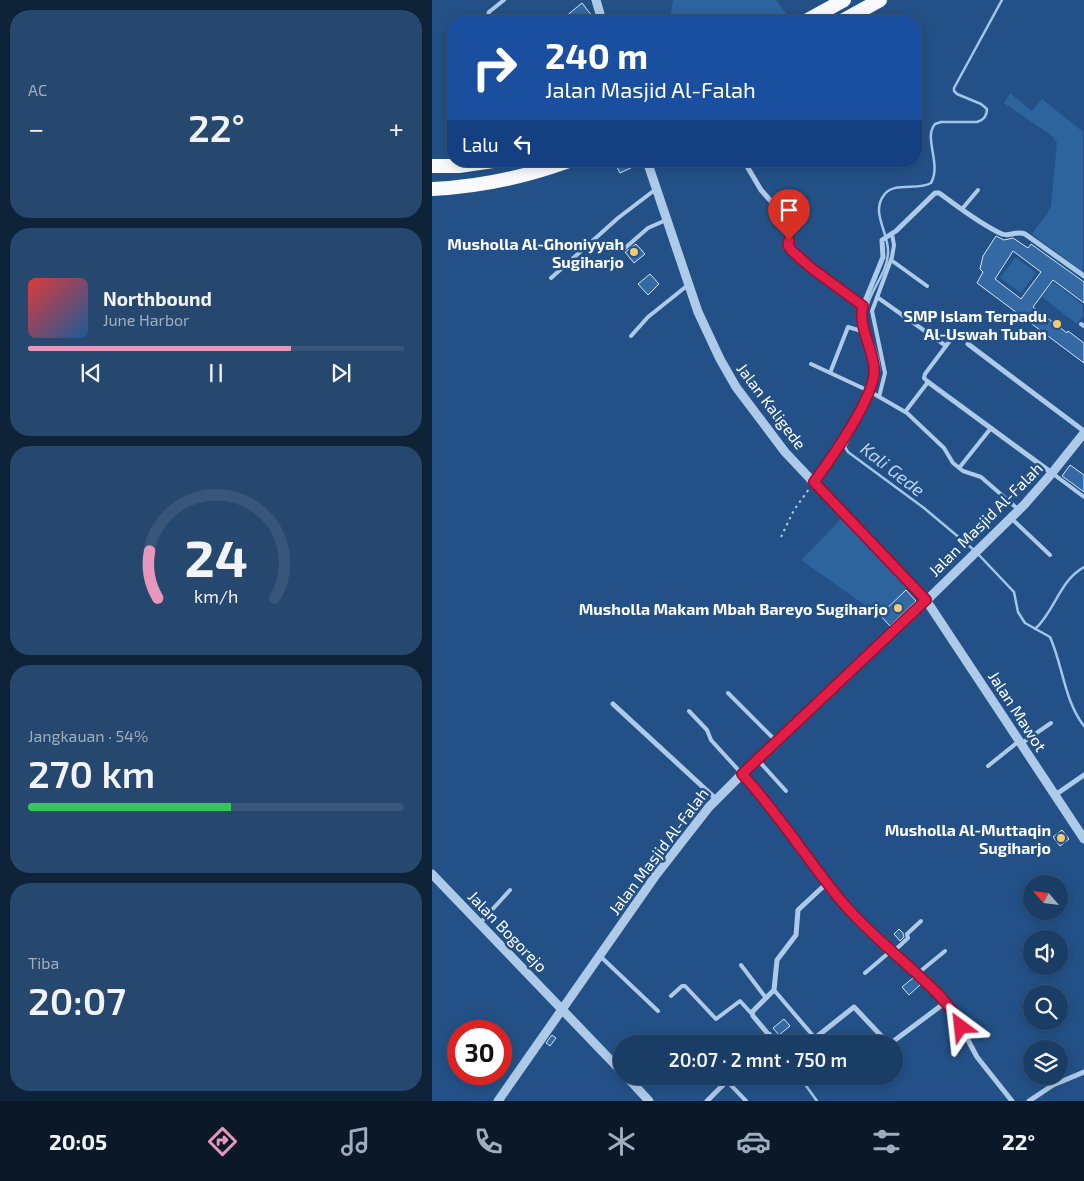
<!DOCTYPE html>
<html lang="id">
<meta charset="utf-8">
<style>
:root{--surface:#1a3d65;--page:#27486e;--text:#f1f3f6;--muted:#9faebf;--line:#385679;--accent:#e797bd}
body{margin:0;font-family:"Exo 2",sans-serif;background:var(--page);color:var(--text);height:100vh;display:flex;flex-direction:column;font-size:19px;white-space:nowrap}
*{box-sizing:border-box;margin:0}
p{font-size:16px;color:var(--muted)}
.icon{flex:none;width:28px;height:28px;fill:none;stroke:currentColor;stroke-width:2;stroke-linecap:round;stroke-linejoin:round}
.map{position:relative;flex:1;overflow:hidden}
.drawer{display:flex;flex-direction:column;gap:10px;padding:10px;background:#0e2238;width:432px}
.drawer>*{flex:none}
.top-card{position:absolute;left:15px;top:15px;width:475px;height:152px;border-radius:20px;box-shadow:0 2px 12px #0003,0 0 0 1px var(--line);background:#1a4fa0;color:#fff;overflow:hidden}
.needle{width:32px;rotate:298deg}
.buttons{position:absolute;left:591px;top:875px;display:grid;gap:10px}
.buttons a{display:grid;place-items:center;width:45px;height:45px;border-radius:50%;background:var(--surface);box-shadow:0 2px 12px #0003,0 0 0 1px var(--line);font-size:25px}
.speed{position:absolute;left:15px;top:1020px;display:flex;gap:10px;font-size:25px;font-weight:700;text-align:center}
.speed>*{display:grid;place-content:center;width:65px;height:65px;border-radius:50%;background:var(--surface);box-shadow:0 2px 12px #0003,0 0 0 1px var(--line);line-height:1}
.speed .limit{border:8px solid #d22;background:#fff;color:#111}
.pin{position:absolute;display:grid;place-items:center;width:42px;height:42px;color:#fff;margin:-51px -21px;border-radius:50% 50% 50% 0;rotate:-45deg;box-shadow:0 0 5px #0007}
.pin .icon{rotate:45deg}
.me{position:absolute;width:55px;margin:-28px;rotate:330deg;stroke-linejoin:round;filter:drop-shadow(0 0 4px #0008)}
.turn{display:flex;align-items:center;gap:18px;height:105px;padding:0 15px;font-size:22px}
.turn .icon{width:65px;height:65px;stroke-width:2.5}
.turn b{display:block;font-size:35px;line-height:42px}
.then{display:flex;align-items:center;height:48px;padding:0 15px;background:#0003;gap:10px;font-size:19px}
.big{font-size:38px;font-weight:600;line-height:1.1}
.drawer .tile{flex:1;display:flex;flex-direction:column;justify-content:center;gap:8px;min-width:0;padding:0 18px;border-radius:20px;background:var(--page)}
.drawer .dial{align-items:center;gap:0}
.dial svg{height:130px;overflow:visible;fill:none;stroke:var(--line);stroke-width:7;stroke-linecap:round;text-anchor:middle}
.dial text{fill:var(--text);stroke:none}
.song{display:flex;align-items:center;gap:15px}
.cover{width:60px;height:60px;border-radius:8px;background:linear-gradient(135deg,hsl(0 70% 55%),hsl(210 70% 35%))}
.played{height:5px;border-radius:2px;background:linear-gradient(90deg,var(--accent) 70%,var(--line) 70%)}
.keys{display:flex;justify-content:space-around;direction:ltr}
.heat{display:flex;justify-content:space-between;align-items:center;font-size:28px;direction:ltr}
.charge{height:8px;border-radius:4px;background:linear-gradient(90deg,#34c759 54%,var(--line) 0)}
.trip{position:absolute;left:181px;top:1035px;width:290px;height:50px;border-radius:25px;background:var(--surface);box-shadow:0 2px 12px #0003,0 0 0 1px var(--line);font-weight:600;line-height:50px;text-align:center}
.tab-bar{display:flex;height:80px;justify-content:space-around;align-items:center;background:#0a1828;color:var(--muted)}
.tab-bar .icon{width:35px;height:35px}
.tab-bar .current{color:var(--accent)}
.tab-bar b{font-size:22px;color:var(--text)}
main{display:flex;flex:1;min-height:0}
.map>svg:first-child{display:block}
.green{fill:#2e649e}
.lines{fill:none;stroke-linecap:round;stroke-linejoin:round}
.stream{stroke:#a2c5ea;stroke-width:2.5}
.building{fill:#3469a3;stroke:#d2e4f7;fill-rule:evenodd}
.path{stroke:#aecae9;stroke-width:2;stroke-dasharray:2.5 4;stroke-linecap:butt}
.service{stroke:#aecae9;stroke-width:4}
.minor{stroke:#aecae9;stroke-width:5}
.tertiary{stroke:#aecae9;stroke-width:9}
.trunk{stroke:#f8fafe;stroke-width:14}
.route-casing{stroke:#92132f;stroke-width:12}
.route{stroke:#e11d48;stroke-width:9}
.poi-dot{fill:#f4ca71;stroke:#235187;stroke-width:2}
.labels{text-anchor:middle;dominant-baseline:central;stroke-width:5;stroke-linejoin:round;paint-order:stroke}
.poi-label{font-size:16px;font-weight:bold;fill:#fff;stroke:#235187;text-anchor:end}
.street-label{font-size:16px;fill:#fff;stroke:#235187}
.water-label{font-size:18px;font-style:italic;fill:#bad4f0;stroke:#235187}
</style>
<main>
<section class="drawer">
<div class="tile"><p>AC</p>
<div class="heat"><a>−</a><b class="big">22°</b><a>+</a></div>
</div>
<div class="tile">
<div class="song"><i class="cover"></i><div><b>Northbound</b><p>June Harbor</p></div></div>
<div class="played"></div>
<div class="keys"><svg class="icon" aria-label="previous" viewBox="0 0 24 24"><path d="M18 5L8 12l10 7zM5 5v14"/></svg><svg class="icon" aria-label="pause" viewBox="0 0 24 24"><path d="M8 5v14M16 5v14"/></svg><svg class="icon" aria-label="next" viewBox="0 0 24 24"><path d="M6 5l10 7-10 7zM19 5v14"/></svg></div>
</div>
<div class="tile dial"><svg viewBox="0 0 100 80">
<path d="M14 69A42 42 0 1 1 86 69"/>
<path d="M14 69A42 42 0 0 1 9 40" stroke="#e797bd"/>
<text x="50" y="56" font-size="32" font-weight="700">24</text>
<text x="50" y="72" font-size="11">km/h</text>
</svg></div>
<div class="tile"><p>Jangkauan · 54%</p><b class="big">270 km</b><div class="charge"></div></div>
<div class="tile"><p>Tiba</p><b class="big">20:07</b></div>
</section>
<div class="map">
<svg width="652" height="1101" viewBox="0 0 652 1101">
<rect width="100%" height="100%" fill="#235187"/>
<path class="green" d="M241,0H344L360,21H238Z
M578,93L600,111L610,99L651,132V272L600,234L615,214L619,206L625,143L619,135L572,103Z
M584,257L604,273L589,293L568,278Z
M621,282L651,305V316L645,324L610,297Z
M410,518L476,588L447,615L369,560Z"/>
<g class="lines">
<path class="stream" d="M542,550L492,508L416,452L413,447C422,426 449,388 447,366C446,348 431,329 434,311C437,291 455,274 456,254C458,234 438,213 452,195C462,181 486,191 499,183C510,164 491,138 503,124L509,122H545C552,120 555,116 555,109L549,104L525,94L522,91V88L570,0
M546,554L582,592L586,612L593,623L618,637C631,666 632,700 652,726
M603,629C623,611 627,581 652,567
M338,1033L346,1044
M367,1076L385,1101"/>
</g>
<path class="building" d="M150,3L164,21H128Z
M187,161H209V163L188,173L184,165L188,163Z
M564,236L572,240L581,238L596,248L599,244L652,282V303L621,280L601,307L635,333L636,331L652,343V363L545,283L551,272L548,269L551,256ZM581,251L609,272L589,299L563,279Z
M204,244L213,254L202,263L193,252Z
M218,274L227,284L216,295L206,284Z
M638,465L652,475V492L630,476Z
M474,590L484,601L458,626L448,615Z
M630,830L637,839L628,846L621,837Z
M467,929L471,933L472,937L468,941L462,934Z
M482,977L489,984L477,995L470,987Z
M352,1019L358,1026L347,1035L341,1028Z
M120,1035L124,1038L118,1046L114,1043Z"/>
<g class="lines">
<path class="path" d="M349,537L362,510L377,489"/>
<path class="service" d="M54,21L57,12L72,0
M530,209L546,190
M193,248L216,228L234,220
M459,260L495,286
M119,278L186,218L224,189
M445,297L514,346
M649,324L652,326
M199,336L216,317L256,285
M379,364L437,391L475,413L512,448L521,463L531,471L549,477L587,510
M398,373L416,327L433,332
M447,397L453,373L440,311L460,257L462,245L460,234
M473,412L496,382L492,378L493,374L523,334
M527,468L559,428
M620,473L652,497
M580,519L618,555
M296,693L344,741
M257,711L275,730L279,740L310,774
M590,743L619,723
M325,759L354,791
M556,766L587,741
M48,923L78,890
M461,952L476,938L475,934L489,921
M168,956L226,1011
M309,965L334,998
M433,973L460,950
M485,974L513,951
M342,990L383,1038
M239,996L250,986H253L284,1019L308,1001L319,1013
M295,1081L314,1101"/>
<path class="minor" d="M316,168L329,190L361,226C361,232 356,238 356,244C357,257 418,298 431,306
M536,344L652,431
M496,382L620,473
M382,482L412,439L441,381L443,372L442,363L430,319L429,311L451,257L450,240L464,231L503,193H507C527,207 548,224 570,234C578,237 585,230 593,234L652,276
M181,704L284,799
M310,774C350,816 380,867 418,911C446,943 482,968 512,1000L521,1012L545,1057L580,1101
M623,795L652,775
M383,1038L422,1007L455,1042L459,1043L514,1002
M331,1044L336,1039L337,1035L321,1016L320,1012L342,990L345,960L364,935L366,910L395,883
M275,1101L300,1076
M597,1101L621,1085L652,1072"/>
<path class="tertiary" d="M164,0L170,21
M215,161L266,312L288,359L304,387L353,452L498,606L652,839
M0,874L190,1072
M194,1076L217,1101
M66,1101L224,875L277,807L310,774L494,601L592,505L620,473L652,433"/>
<path class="trunk" d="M374,21L412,0
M410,21L448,0
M0,166H27L61,161
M0,189C47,187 93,177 137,161"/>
</g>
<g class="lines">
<defs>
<path id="route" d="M357,240L356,245L359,250L378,267L431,306C426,326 440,347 442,367C446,393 398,460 382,482L494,600L310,774C347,814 376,861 411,903C440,937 476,963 507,995L518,1008L529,1027"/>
</defs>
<use href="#route" class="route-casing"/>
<use href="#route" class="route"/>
</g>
<g class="poi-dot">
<circle cx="202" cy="252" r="5"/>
<circle cx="625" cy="324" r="5"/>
<circle cx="466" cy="608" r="5"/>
<circle cx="629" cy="838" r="5"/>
</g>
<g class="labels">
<g class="poi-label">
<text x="192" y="243">Musholla Al-Ghoniyyah<tspan x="192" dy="18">Sugiharjo</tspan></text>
<text x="615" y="315">SMP Islam Terpadu<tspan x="615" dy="18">Al-Uswah Tuban</tspan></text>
<text x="456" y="608">Musholla Makam Mbah Bareyo Sugiharjo</text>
<text x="619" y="829">Musholla Al-Muttaqin<tspan x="619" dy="18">Sugiharjo</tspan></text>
</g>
<g class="street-label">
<text transform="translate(340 406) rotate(53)">Jalan Kaligede</text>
<text transform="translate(553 519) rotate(-45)">Jalan Masjid Al-Falah</text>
<text transform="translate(586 711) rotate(57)">Jalan Mawot</text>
<text transform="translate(226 851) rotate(-53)">Jalan Masjid Al-Falah</text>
<text transform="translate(76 931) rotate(46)">Jalan Bogorejo</text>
</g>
<g class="water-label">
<text transform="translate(461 469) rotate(38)">Kali Gede</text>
</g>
</g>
</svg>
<div class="buttons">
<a><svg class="needle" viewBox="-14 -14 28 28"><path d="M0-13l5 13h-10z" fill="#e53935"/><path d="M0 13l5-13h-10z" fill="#9faebf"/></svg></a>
<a><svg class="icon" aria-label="sound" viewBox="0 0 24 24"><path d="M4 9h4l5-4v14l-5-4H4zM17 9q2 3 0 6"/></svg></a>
<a><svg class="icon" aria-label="search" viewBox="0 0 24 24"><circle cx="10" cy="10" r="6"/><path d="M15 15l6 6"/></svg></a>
<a><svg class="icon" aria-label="layers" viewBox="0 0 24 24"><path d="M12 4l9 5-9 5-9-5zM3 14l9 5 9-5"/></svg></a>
</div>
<div class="speed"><div class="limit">30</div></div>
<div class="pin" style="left:357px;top:240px;background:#d93025"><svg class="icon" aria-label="arrive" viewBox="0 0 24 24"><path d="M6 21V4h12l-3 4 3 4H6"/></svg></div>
<svg class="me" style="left:529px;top:1027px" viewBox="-20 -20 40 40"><path d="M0-17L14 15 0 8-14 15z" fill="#e11d48" stroke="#fff" stroke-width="4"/></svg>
<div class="trip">20:07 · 2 mnt · 750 m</div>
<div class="top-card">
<div class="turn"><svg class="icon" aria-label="right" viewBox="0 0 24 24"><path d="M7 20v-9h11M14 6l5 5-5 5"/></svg><div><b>240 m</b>Jalan Masjid Al-Falah</div></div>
<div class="then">Lalu<svg class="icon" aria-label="left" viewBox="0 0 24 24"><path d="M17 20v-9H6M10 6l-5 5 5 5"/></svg></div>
</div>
</div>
</main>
<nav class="tab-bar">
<b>20:05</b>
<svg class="icon current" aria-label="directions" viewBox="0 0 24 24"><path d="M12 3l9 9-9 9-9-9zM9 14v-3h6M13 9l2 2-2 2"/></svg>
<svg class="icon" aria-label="music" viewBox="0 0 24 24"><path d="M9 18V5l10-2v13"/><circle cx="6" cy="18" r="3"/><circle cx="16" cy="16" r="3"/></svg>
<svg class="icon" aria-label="phone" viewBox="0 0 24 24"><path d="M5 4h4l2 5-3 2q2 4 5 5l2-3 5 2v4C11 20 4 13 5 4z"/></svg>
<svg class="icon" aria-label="climate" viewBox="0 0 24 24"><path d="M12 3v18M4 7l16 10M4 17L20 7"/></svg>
<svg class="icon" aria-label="car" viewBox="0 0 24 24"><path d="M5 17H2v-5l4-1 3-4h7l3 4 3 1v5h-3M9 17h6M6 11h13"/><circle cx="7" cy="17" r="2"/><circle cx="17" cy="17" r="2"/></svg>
<svg class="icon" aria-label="filters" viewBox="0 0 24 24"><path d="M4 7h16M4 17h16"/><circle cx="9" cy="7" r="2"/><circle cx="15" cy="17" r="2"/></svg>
<b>22°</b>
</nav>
